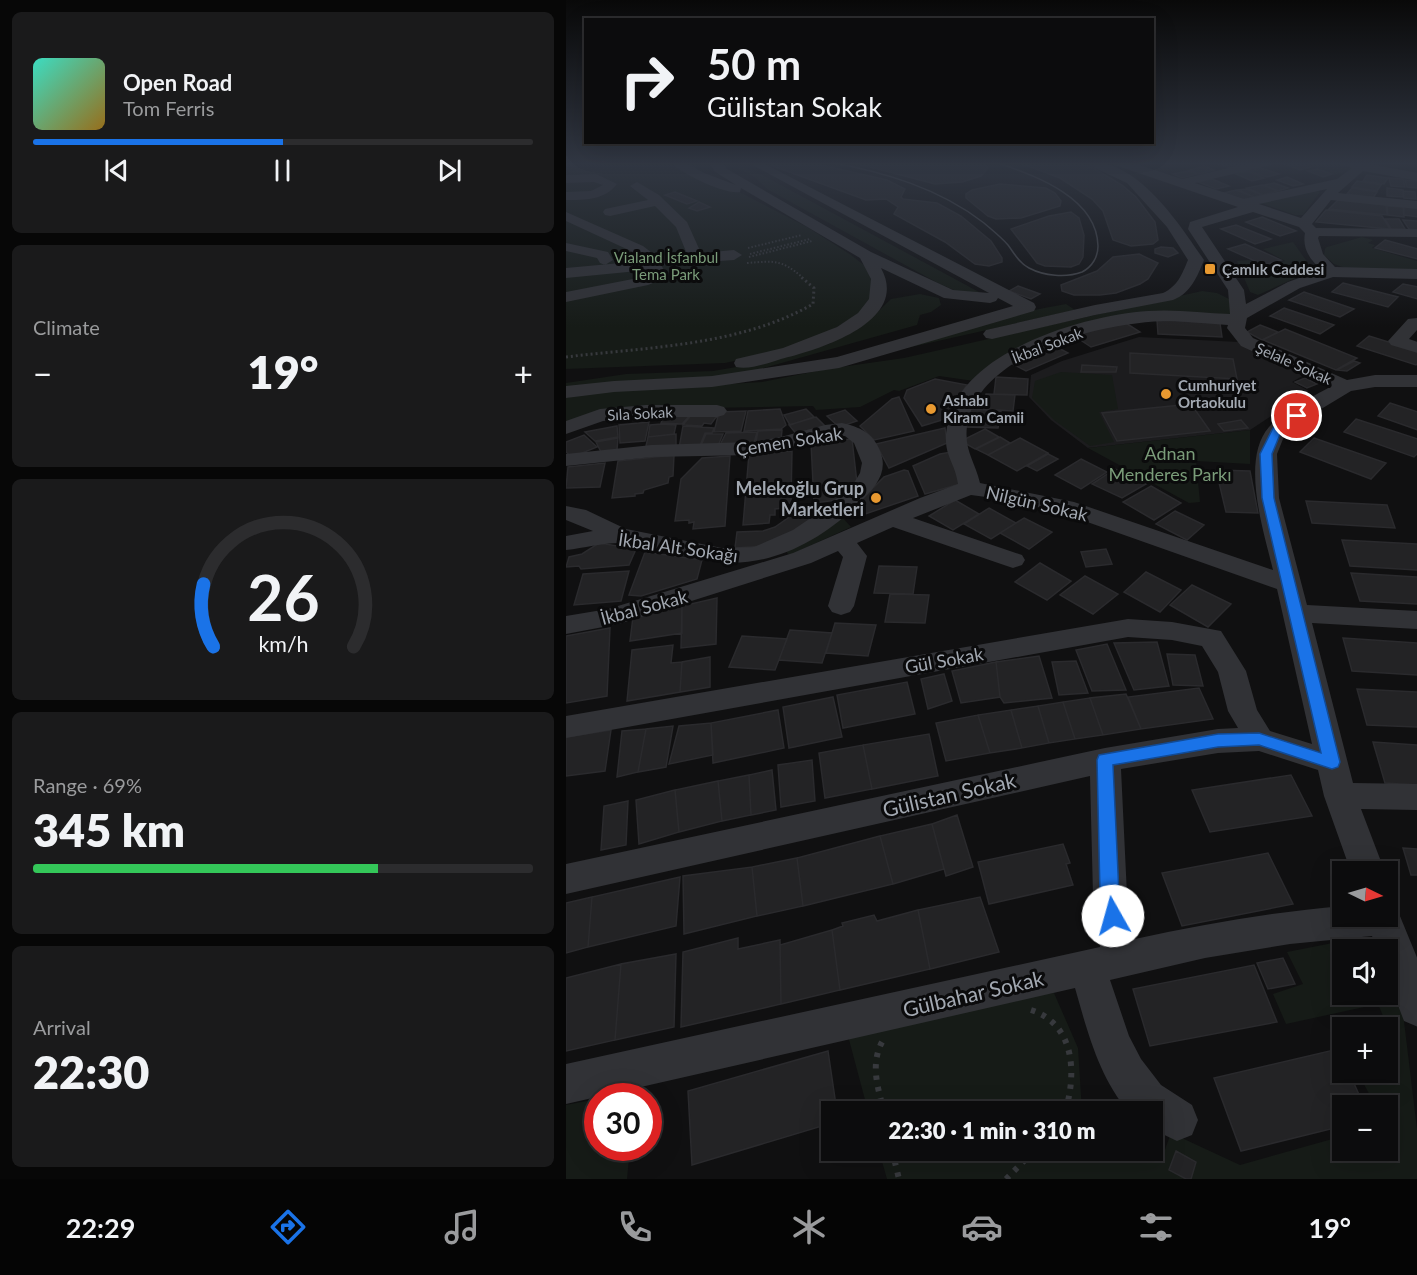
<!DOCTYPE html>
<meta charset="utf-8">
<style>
:root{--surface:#0c0c0d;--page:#1a1a1b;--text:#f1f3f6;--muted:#9a9b9d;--line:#2c2c2e;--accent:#1a73e8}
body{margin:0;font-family:Lato,sans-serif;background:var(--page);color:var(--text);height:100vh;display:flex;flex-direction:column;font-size:22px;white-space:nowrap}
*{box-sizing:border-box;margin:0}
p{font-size:20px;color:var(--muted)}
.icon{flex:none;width:33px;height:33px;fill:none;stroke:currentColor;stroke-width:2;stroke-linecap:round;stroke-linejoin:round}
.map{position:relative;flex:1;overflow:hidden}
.drawer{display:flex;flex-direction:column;gap:12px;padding:12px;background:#070707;width:566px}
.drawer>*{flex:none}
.guide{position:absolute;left:18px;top:18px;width:570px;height:126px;border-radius:0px;box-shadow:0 6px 24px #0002,0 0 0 2px var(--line);background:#0c0c0d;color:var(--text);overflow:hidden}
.needle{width:39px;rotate:95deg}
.tools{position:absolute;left:766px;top:861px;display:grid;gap:12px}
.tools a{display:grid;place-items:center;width:66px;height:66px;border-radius:0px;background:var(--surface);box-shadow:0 6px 24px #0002,0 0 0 2px var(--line);font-size:30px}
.speed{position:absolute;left:18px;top:1083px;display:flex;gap:12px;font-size:30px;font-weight:700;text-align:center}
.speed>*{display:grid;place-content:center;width:78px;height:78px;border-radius:50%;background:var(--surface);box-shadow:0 6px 24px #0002,0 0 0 2px var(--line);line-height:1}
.speed .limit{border:9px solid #d22;background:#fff;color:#111}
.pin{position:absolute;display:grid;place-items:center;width:51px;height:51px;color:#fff;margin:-26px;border:3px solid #fff;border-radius:50%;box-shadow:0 2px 6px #0007}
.me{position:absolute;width:66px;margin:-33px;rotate:353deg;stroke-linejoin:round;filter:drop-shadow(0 0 4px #0008)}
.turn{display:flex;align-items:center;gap:21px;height:126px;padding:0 24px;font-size:27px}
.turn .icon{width:78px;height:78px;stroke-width:2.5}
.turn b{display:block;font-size:42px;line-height:51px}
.big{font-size:45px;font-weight:800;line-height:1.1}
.drawer .widget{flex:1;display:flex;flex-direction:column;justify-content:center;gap:9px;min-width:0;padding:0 21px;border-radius:9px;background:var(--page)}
.drawer .dial{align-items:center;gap:0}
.dial svg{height:156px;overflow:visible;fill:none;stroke:var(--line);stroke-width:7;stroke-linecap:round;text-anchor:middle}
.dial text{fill:var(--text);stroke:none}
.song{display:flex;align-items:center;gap:18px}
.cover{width:72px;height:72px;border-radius:9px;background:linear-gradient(135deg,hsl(170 70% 55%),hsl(40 70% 35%))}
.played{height:6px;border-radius:3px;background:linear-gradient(90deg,var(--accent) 50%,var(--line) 50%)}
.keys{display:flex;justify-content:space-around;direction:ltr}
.heat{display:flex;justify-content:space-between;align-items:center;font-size:33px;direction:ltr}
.charge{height:9px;border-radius:4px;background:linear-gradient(90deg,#34c759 69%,var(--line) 0)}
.trip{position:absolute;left:255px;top:1101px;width:342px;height:60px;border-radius:0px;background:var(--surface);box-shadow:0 6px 24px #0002,0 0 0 2px var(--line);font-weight:800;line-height:60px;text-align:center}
.menu{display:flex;height:96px;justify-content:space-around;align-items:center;background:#050505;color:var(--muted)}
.menu .icon{width:42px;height:42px}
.menu .on{color:var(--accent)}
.menu b{font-size:27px;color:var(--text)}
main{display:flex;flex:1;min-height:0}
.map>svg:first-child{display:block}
.built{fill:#1c1c1e}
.green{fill:#161b17}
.building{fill:#232325;stroke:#2a2a2d;stroke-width:1.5}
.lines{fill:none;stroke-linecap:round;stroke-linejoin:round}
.path-far2{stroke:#37393d;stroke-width:2;stroke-dasharray:1.5 2;stroke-linecap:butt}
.path-far1{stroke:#37393d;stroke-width:3;stroke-dasharray:2 3;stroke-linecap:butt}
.path{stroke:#37393d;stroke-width:6;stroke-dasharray:4.5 7;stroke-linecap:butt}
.minor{fill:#313236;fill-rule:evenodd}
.tram{stroke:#44464b;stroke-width:1.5}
.route{fill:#1a73e8;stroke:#114b97;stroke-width:1.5}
.poi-dot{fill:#e89930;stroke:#0b0b0c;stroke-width:2}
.labels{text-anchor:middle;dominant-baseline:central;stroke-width:6;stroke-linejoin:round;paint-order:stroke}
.far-park-label{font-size:15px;fill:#7a9c79;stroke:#0b0b0c}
.far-poi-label{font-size:15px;font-weight:bold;fill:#a2a8b1;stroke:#0b0b0c;text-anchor:start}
.far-street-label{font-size:15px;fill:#a2a8b1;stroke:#0b0b0c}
.street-label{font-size:18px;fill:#a2a8b1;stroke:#0b0b0c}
.park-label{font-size:18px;fill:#7a9c79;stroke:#0b0b0c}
.poi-label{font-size:18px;font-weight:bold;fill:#a2a8b1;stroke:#0b0b0c;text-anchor:end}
.near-street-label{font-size:21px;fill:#a2a8b1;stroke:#0b0b0c}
</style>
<main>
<section class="drawer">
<div class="widget">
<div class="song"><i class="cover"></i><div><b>Open Road</b><p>Tom Ferris</p></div></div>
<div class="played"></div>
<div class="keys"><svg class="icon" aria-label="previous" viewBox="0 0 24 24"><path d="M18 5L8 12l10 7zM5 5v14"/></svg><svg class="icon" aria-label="pause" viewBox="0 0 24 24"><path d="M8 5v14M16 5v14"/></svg><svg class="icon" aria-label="next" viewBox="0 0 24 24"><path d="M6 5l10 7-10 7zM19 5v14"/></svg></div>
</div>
<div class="widget"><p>Climate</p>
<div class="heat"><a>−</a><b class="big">19°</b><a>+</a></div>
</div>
<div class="widget dial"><svg viewBox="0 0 100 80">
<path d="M14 69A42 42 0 1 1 86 69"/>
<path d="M14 69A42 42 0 0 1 9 37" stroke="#1a73e8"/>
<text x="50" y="56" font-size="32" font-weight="700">26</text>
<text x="50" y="72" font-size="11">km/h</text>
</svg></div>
<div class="widget"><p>Range · 69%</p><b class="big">345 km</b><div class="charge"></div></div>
<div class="widget"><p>Arrival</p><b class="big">22:30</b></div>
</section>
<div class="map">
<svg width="852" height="1179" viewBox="0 0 852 1179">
<rect width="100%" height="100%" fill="#101011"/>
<path class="built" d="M573,337L673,342L738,375L726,382L743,391L684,430L522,448L485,420L463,397L465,375L496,361Z"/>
<path class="green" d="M0,162H131V170L241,227L285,255L303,269L306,285L304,299L289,317L253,337L202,354L159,363L0,369Z
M734,162H774L784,166L785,169L769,175Z
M175,166L200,177L413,292H392L370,282L201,189L190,178L170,167Z
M749,190L754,192L737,215H729L695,203Z
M796,237L807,240L802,243L809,245L806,248L851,261V270L779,268L768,264L758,255L759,249L761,247Z
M727,242L747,270L692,295L684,292L671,261L683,260L697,268L719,261L697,249Z
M636,291L651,293L663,299L669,316L583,313L516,327L408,381L373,376L333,391L328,390L294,407L250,410L247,406L80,409L0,427V398L29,392L196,382L261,369L338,358Z
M354,294L373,298L375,305L365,312L354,315L351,325L191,370L168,375L0,388V383L60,374L147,371L205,361L263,344L300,323L325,299Z
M500,304L509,310L332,350L457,312Z
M495,372L546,375L552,409L533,412L548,442L524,446L488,420L466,398L469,381Z
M684,430V464L630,461L634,502L623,503L522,448Z
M277,518L285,527L224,555L221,553L222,549L270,519Z
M787,939L811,949L777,950V994H822V960L834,988L851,1129V1179H321L313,1151L582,1150L596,1158L605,1133L674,1165L777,1136V1150H822V1106L809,1105L792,1073L822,1072V1028L812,1004L720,1024L707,994L737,984L721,952Z
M488,993L512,1048L516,1111H302L281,1032L420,1000Z
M31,1099L32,1148H64L61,1179H0V1105Z"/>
<path class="building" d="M206,162H242L321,180L339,189L335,197L337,199L371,203L395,216L425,241L436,258V262L423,266L409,264L379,242L328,214L332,207L320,199L300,200L207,166L204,163Z
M285,162H415L422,168L415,176L396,182L369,184Z
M451,162H509L529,169L556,185L570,197L589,222L592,240L587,244L565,246L547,240L537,211L526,199L494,178Z
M663,162H670L677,164L664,168L653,164Z
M730,162L745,167L734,170L719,164Z
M638,166L648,170L634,174L624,170Z
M695,168L713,174L701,177L683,171Z
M751,169L766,174L757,177L742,171Z
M622,171L631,174L616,178L607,174Z
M681,171L698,178L686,181L670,174Z
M801,175L822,178L818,184L797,181Z
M721,177L737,184L727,186L711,180Z
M823,178L837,179L839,187L825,186Z
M646,179L663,186L650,189L632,182Z
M839,180L852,181V188L841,187Z
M791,181L815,185L811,191L786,187Z
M708,183L722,188L712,191L698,185Z
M434,184L480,188L489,193L495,201L494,206L455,218L430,219L422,216L400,198V194L406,190Z
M696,185L712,191L697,195L681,188Z
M786,188L811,192L807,198L781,194Z
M821,188L837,190V197L821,196Z
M681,189L696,195L688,197L672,190Z
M670,190L688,197L675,200L658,193Z
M837,191L849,192L850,199L838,198Z
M109,192L131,201L121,204L99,195Z
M772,200L820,205L821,215L763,209Z
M133,202L144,207L131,211L123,208Z
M821,206L837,207L838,217L822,215Z
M838,206L852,208V217L838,215Z
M760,210L816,216L824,229L750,222Z
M505,212L513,218L518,235L517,257L513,264L505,267L479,266L471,263L445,229L483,216Z
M696,217L730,231L714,236L680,222Z
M819,219H833L839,229H825Z
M837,220L852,221V230L843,229Z
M670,225L705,239L689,244L655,229Z
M819,240L852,249V259L809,248Z
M679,244L715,260L698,265L662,249Z
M595,247L607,248L612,253L602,257L589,253V249Z
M573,254L592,263L582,279L574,284L550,293L534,295H508L496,291L495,285L531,271L547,257Z
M777,283L832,297L822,307L766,292Z
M837,284L852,287V299L827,292Z
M452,286L474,294L465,299L443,291Z
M738,292L788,309L774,317L723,300Z
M718,308L768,325L754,334L704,316Z
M555,320L574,332L525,347L507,335Z
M591,320L654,323L656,337L592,334Z
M694,325L712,332L696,340L681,332Z
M719,329L791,358L770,370L697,340Z
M803,336L852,351V363L850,365L791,346Z
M483,343L502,353L460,371L441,361Z
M564,353L667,359L671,379L564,373Z
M788,361L794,363L781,371L771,370Z
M516,365L551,367L550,372H515Z
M430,377L462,379L461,395L428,394Z
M739,378L751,384L741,388L729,382Z
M369,379L401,385L379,419L356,426L338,398L341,390Z
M420,394L449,395L447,411L418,409Z
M333,397L348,431L308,440L294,426L326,399Z
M824,403L852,412V430L812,416Z
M625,404L644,431L551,441L536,413Z
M214,409L220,425L215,429L178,431L182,411Z
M240,409L248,417L224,425L218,415Z
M402,409L435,411L432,428L399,427Z
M279,410L291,421L273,427L261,416Z
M180,411L175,431L148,432L153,412Z
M99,414H125L116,424L95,423Z
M126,414L151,416L145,424L138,423L136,426L117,425Z
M250,417L259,426L231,435L223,425Z
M790,419L852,439V453L848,457L778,432Z
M675,420L682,428L658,431L652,424Z
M83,422L79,441L54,443L53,425Z
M95,424L110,425L108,434L82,437L84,425Z
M51,426L52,437L29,441L19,432Z
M117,426L148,428L146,433H139L133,448H113Z
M379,428L381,443L323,468L310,444Z
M419,429L433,437L409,449L395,441Z
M216,430L215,440L190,442L192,431Z
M191,432L188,443L153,447L160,433Z
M110,434V447L80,446L82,437Z
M140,434H157L151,448H134Z
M18,435L31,447L6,457L0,452V442Z
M434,437L444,443L422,455L410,449Z
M52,438L51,450L35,452L30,442Z
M454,438L482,453L451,471L422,455Z
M748,438L820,463L805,479L734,452Z
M286,439L291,483L285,489H278V494L271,495V500L248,503L245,443Z
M226,451L225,502L218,508L209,509V515H204L203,523L177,525L183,454Z
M385,452L394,484L359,494L347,466L374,454Z
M482,454L492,459L471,471L461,466Z
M108,455L107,476L103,477L102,483L78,490L77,493L69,494V496L46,498L52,461Z
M164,456L159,526L127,529L128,522L123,523V520L109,521L115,479L136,458Z
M515,459L541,472L515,489L489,475Z
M39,463L34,487L0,488L2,467Z
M549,469L580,484L556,498L526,484Z
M338,470L342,471L352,496L293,516L287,508L318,477Z
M650,470L684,471L692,513L660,512Z
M585,486L615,503L588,520L557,502Z
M389,500L413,514L387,530L363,516Z
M740,501L821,505L829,528L746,523Z
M423,508L450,523L425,539L398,524Z
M232,511L251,521L210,545L169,548L171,532L197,531L209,527Z
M609,511L638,525L621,540L590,524Z
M458,518L486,532L463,549L434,533Z
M776,540L852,544V570L784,566Z
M33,543L70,549L63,565L15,569L13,566L0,567L3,557L16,554Z
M540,549L546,564L520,567L515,552Z
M79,552L136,560L131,579L75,596L63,595Z
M474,563L505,581L481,600L449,582Z
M313,566L351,567L347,594L308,593Z
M63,571L55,601L8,605L17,574Z
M580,572L615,590L594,612L558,592Z
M785,573L852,577V604L794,601Z
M519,576L552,594L527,614L494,595Z
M626,585L665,604L642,627L604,605Z
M324,594L363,595L359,623L319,622Z
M151,598L150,644L115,648L116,606Z
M116,606V633L64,641L67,617Z
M269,623L310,625L302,656L260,653Z
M44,628L41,696L0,703V636Z
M224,630L266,633L256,663L213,660Z
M176,636L221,639L209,670L163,667Z
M777,638L852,643V675L786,671Z
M591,642L603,686L568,690L548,643Z
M541,644L560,690L526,691L510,650Z
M107,645L105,663L116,662L114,692L61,701L66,650Z
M601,654L629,655L637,686L607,685Z
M473,656L486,698L438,703L434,697L430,662Z
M144,657V687L114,692L116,662Z
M510,661L522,693L493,695L486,662Z
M430,662L434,697L395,703L386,671Z
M378,674L386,701L362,709L355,679Z
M341,682L349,714L277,728L271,695Z
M633,688L647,719L575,729L562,697Z
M791,689L852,692V727L801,725Z
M560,694L575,729L537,735L524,698Z
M267,697L276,737L223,748L217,707Z
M524,698L537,735L509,739L497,702Z
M497,702L509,739L483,743L472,706Z
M472,706L483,743L456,748L445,710Z
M212,710L218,748L147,763L145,723Z
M445,710L456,748L424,753L412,715Z
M412,715L424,753L380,761L370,723Z
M145,723L147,755L103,764L113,726Z
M107,726L100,767L72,772L80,729Z
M80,729L72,772L51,777L56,731Z
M45,730L39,771L0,776V737Z
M363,734L372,776L306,789L297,745Z
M807,742L852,745V785L819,783Z
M297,745L306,789L259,798L253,753Z
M246,760L249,801L215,807L212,765Z
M206,770L210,810L185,815L183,775Z
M183,775L185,815L156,821L152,781Z
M725,775L746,816L644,832L626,790Z
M152,781L156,821L113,832L109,790Z
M109,790L113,832L73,844L70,800Z
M62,801L60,845L35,850L38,806Z
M391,815L407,867L380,876L366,824Z
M366,824L378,869L327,884L314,836Z
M314,836L327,884L237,906L231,858Z
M497,844L504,863L500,864L507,885L423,904L412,862Z
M837,848L852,849V875H845Z
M702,853L727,904L616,926L596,873Z
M231,858L237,906L191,916L186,867Z
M186,867L191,916L118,934L117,876Z
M114,877L110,926L22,947L26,897Z
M26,897L22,947L0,953V903Z
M414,897L433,952L364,969L352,910Z
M352,910L364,969L274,990L266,930L277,926L276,923L308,915L311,921Z
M266,930L274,990L215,1004L214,945Z
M172,938V949L214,940L215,1004L115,1027L117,952Z
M110,954L108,1027L49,1040L55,964Z
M717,958L729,984L702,989L691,963Z
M55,964L49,1040L0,1051V978Z
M688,965L711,1022L584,1046L567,989Z
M772,1049L777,1061V1072H783L798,1106H777V1126L675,1151L648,1078Z
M262,1051L271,1112H266V1123L126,1165L122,1091Z
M610,1151L630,1162L625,1179H620L603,1170Z"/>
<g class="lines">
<path class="path-far2" d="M61,162H71
M182,248L236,235
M184,254L244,239
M183,257L246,241
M181,263C208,261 215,259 236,277"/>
<path class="path-far1" d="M0,357C82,347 174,346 247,304L248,288L234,276"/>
<path class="path" d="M465,1010C509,1024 511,1074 499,1112
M316,1042C304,1065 312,1088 318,1112
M326,1150L333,1179
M440,1179L469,1150"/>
<path class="minor" d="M104,162H118L138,173L170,185L148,171L144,162H156L161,169L305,252L387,290L423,293L181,162H195L468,303L470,307L468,311L273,368L146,387L48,392L0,398V386L48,381L146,376L271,357L447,306L432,298L430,301L424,303L378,298L315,268C345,322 252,350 215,359C202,363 184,370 170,367L168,363L170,359L217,348L271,327L292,313L303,299L305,279L294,258L175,188L174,192C159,195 114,173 104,162Z
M516,162C570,156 611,221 638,260C631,277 625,293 607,300L529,315L426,339L420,338L417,334L420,330L529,305L597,293C612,286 616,274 622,260L601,227L561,183Z
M547,162H564L616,179L688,162H707L705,165L629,183L678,199L771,179L786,168L776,165L774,162H792L852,173V181L797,171L772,193L852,201V209L765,200L746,224L750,228L852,229V237L753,236L752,238L757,254L769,267L852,269V279L767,277L734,288L681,318L679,328L687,338L781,380L809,375H852V387H809L785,391L727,426L719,434L711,454L713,498L741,605L852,611V629L746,623L787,783L852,784V810L795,809L819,872H785L758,796L752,770L693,751L652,753L555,769L561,895L569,939C638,924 707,912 777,906V916H822V902L829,904L852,960V1027L838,1021L822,979V950H811L806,936L724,944L639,958L544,980L563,1036L575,1059L595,1085L626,1105L632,1120L626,1135L611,1141L586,1129V1112H563C533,1078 521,1030 509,988L0,1104V1064L534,947L527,895L524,776L0,894V864L539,748L652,729L672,728L662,711L652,672L636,646L606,640L562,637L0,738V716L562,619L606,622L655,631L680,671L691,710L704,731L746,744L711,589L493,512L435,499L405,495L347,518L456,555L459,560L456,565L447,568L438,565L327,527L291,543L301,556L288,606L284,612L275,615L266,612L262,606L277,557L272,551L245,563L53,624L0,634V616L42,609L227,553L354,498L392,484C389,461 376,455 381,427C392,352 518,315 582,311C610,309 637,313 664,314L662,290L622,229L624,222L672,207L549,165ZM761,189L735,218L693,204ZM687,212L733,227L739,233C736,249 744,259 755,270L722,282L680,304L678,290L636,227ZM608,321L662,325L661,328L675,346L764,387C745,398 718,409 703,427C674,460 698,532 707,570L508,502L414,483C409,461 398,451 401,426C412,350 545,320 608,321Z
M30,174L51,184C39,200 19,200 0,200V192L25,191L37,185L28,182L0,183V175Z
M71,182L93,195L121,222L135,253L168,250L176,255L168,260L95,265L98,270L92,281L82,285L0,302V292L72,278L80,275L82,270L0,278V268L77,261L67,252L0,221V212L77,246L90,256L121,254L110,227L89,206L44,216L39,215L37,212L39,209L82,200L64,186Z
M0,243L42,252L47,260L39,265L34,263L31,258L0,251Z
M852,318V329L843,339L852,342V353L825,345L822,341L842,319Z
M80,405H151L158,407L161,411L158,415L151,417H80L37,421L0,434V421L34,409Z
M276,423C294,427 307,433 314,451C323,472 309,488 294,502C254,543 197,572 139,560C111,555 83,544 54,543C36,543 18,548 0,550V536L27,531L0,520V506L20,510L60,529L156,548L188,547L227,530L261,507L288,483L294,473L296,463L288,443L279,436H268L218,449L185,455L86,457L0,466V454L86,445L185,442L215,437L259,425Z"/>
<path class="tram" d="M263,162C318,172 373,188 418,223C426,230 435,237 442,245C448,253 453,263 463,268C478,276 500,278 516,272C526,267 532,257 532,246C531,197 469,176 430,162"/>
</g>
<linearGradient id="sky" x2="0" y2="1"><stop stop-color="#090909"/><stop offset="0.5" stop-color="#313743"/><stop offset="1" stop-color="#313743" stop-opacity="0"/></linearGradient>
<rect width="852" height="327" fill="url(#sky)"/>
<path class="route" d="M731,413L736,416L715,432L706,454L708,498L774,762L772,767L766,769L693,745L652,747L547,765L553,894L557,916L554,922L547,925L540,922L534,894L531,760L533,755L652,734L693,733L755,753L696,498L694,454L707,428Z"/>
<g class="poi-dot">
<rect x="638" y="263" width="12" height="12" rx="3"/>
<circle cx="600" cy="394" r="6"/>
<circle cx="365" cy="409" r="6"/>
<circle cx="310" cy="498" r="6"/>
</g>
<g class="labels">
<g class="far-park-label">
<text x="100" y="257">Vialand İsfanbul<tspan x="100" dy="17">Tema Park</tspan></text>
</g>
<g class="far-poi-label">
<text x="656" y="269">Çamlık Caddesi</text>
<text x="612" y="385">Cumhuriyet<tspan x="612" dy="17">Ortaokulu</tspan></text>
<text x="377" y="400">Ashabı<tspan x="377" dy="17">Kiram Camii</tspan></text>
</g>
<g class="far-street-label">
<text transform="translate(481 345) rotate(-21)">İkbal Sokak</text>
<text transform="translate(728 363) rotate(24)">Şelale Sokak</text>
<text transform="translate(74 413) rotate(-3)">Sıla Sokak</text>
</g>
<g class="street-label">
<text transform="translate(223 441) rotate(-9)">Çemen Sokak</text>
<text transform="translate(471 503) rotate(13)">Nilgün Sokak</text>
<text transform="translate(112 547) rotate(8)">İkbal Alt Sokağı</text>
<text transform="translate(78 607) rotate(-15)">İkbal Sokak</text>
<text transform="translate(378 660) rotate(-10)">Gül Sokak</text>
</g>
<g class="park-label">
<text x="604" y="453">Adnan<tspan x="604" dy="21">Menderes Parkı</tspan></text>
</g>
<g class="poi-label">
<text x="298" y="488">Melekoğlu Grup<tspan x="298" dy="21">Marketleri</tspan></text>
</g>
<g class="near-street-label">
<text transform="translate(383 794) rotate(-13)">Gülistan Sokak</text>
<text transform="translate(407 993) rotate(-13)">Gülbahar Sokak</text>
</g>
</g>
</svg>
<div class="tools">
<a><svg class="needle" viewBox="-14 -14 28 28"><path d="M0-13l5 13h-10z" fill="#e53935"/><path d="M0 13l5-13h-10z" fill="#9a9b9d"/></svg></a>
<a><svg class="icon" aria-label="sound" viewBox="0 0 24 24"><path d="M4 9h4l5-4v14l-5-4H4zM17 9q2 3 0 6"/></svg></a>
<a>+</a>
<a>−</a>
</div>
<div class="speed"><div class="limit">30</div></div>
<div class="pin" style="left:731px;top:416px;background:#d93025"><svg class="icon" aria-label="arrive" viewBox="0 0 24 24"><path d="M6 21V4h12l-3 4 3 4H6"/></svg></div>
<svg class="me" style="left:547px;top:916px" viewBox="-20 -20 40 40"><circle r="19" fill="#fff"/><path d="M0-13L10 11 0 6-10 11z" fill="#1a73e8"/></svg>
<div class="trip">22:30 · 1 min · 310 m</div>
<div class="guide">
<div class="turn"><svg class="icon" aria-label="right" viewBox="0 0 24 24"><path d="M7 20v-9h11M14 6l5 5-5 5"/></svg><div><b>50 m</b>Gülistan Sokak</div></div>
</div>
</div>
</main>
<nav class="menu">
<b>22:29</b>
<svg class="icon on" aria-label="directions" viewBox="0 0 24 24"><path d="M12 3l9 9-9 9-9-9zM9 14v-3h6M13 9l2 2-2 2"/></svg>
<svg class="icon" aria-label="music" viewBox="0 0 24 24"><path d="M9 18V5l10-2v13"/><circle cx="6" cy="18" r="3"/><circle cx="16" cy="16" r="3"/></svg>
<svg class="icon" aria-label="phone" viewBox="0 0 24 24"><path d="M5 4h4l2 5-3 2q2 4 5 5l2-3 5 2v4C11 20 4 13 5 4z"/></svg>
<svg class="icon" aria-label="climate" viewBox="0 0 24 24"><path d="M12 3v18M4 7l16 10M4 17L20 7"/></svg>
<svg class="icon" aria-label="car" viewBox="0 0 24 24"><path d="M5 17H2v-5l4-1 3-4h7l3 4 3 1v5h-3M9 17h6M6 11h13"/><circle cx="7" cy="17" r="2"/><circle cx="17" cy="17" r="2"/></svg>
<svg class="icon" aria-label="filters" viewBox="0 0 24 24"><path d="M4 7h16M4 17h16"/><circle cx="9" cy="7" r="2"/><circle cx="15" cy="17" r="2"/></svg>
<b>19°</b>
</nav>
